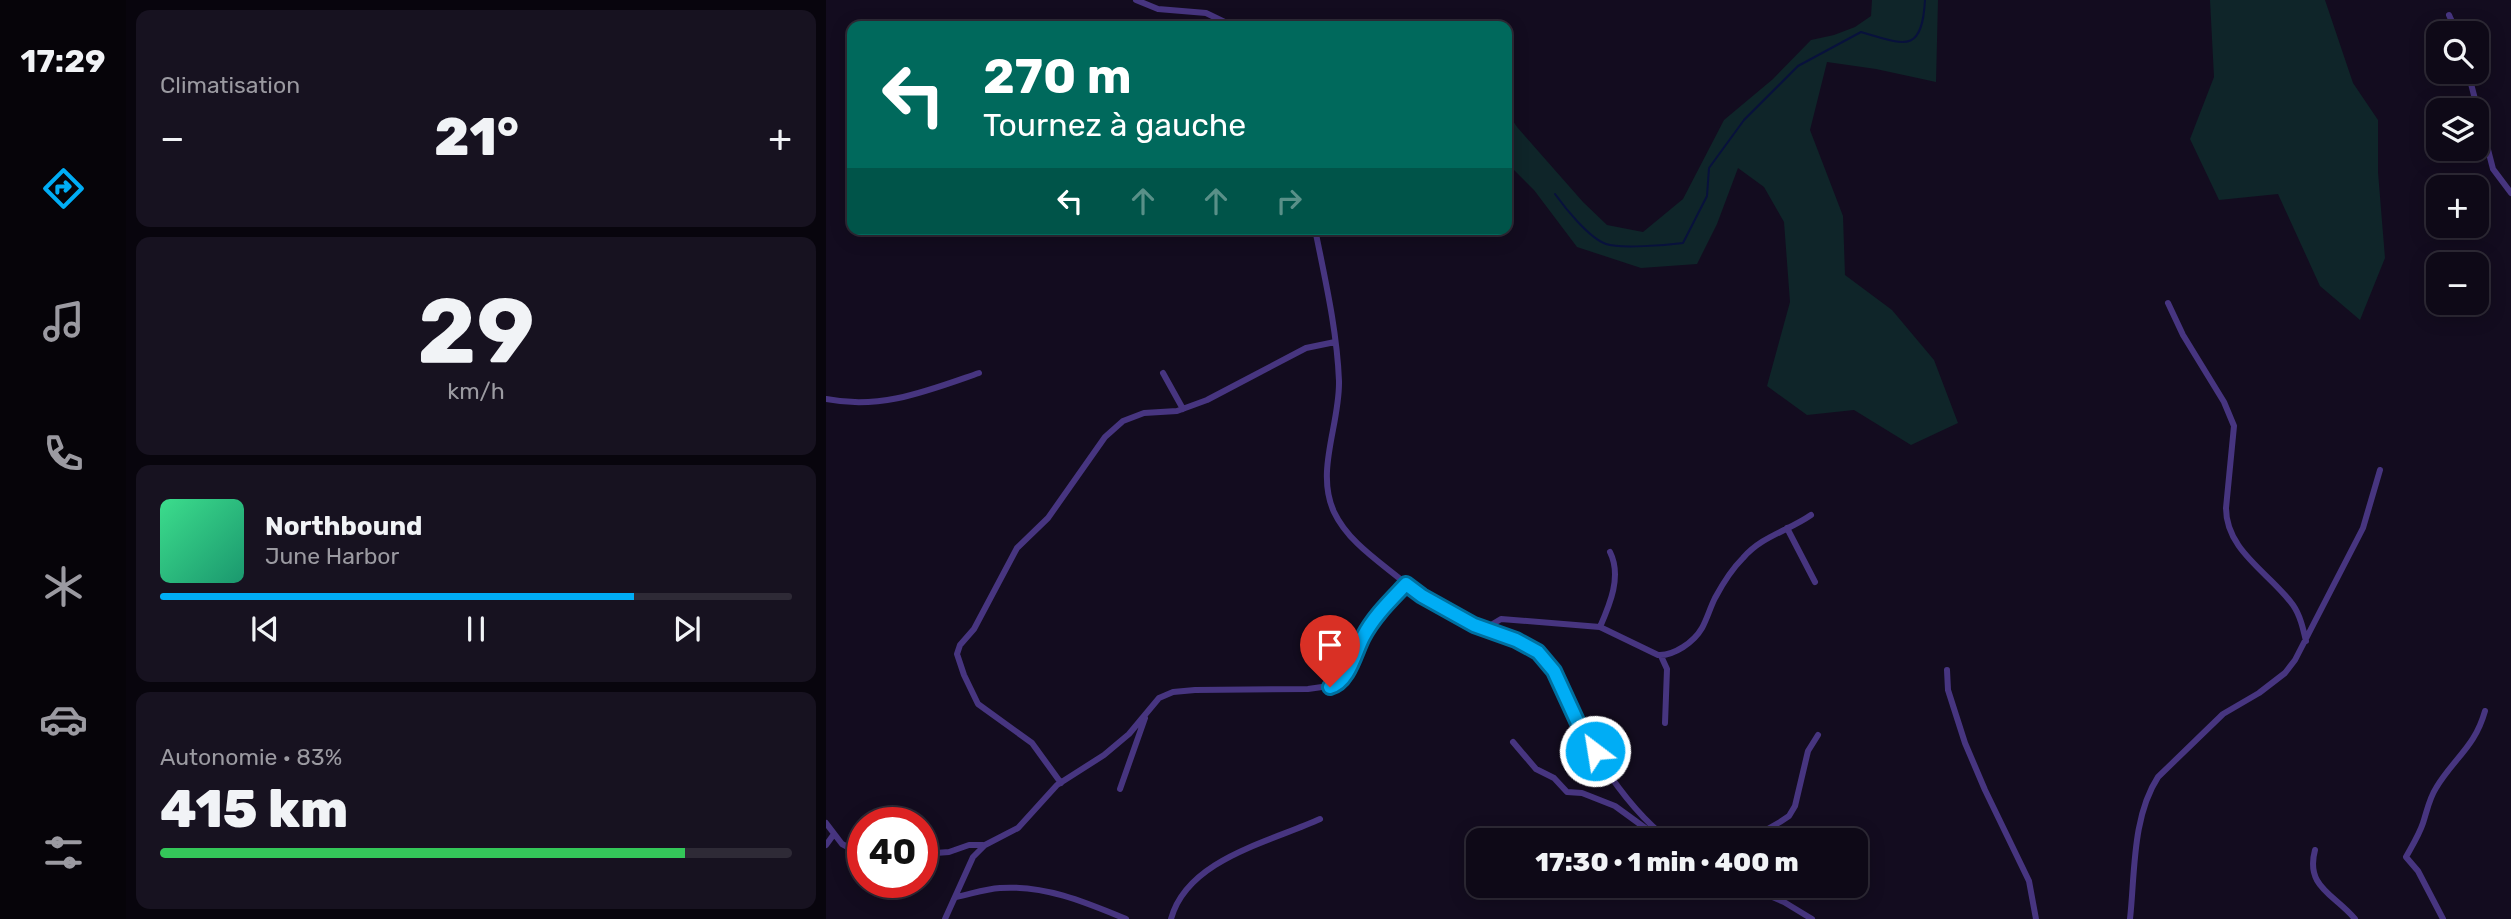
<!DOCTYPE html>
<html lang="fr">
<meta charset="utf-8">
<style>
:root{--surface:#0e0917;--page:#171220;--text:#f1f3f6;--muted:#9b9aa1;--line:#2e2a36;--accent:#00adf5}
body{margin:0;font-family:Rubik,sans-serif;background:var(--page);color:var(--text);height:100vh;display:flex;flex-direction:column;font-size:26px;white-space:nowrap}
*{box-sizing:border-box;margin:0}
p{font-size:23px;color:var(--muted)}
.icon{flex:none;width:38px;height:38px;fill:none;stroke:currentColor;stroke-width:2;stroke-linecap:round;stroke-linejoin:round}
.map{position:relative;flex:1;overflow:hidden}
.panel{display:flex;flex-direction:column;gap:10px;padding:10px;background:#08050d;width:700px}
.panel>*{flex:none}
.guide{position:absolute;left:21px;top:21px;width:665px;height:214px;border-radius:14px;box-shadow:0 4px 18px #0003,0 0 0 2px var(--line);background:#00695c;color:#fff;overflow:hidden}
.tools{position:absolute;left:1600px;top:21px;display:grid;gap:14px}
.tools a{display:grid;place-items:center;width:63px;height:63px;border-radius:14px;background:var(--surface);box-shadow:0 4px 18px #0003,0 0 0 2px var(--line);font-size:35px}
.speed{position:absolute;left:21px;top:807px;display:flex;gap:14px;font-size:35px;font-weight:700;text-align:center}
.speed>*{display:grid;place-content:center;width:91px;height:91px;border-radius:50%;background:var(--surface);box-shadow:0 4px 18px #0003,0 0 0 2px var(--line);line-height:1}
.speed .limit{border:10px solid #d22;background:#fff;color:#111}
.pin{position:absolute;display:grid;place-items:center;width:60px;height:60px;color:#fff;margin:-72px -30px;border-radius:50% 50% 50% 0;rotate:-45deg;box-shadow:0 0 7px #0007}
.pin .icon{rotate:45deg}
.me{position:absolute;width:77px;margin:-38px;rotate:329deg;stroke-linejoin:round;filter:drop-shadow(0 0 5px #0008)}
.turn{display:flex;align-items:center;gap:24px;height:147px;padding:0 21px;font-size:32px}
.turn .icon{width:91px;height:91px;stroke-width:2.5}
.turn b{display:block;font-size:49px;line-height:60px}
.lanes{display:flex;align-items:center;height:66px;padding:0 21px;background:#0003;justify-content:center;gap:35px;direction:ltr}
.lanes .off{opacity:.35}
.big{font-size:52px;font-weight:800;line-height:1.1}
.panel .widget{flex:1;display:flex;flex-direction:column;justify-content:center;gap:10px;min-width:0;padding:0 24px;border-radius:14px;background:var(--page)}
.panel .dial{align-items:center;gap:0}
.dial b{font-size:91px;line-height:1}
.song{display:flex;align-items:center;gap:21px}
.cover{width:84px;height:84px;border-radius:10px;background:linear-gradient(135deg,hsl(150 70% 55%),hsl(160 70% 35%))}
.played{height:7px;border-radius:4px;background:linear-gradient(90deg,var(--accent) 75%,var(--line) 75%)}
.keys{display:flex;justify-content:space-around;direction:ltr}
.heat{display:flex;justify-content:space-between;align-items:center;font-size:38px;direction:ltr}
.charge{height:10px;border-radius:5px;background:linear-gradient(90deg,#34c759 83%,var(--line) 0)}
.trip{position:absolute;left:640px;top:828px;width:402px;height:70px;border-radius:14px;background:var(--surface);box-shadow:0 4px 18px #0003,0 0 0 2px var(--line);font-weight:800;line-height:70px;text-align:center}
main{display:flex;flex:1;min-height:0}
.menu{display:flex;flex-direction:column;width:126px;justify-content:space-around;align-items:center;background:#060409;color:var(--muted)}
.menu .icon{width:49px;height:49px}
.menu .current{color:var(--accent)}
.menu b{font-size:32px;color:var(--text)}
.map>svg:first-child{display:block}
.green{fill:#0f2529}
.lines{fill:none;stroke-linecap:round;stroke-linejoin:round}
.stream{stroke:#08113c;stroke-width:2}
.minor{stroke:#473580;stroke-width:6}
.route-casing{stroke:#00709f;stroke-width:18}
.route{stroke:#00adf5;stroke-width:12}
</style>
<main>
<nav class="menu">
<b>17:29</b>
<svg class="icon current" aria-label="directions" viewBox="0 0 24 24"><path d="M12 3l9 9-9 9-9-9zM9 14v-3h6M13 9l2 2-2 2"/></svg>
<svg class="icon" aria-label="music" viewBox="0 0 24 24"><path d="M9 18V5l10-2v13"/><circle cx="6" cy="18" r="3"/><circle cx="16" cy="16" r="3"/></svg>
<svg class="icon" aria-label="phone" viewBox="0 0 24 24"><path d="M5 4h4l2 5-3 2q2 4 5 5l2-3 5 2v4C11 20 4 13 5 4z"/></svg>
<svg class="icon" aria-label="climate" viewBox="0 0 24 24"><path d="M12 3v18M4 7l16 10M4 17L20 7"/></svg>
<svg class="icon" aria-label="car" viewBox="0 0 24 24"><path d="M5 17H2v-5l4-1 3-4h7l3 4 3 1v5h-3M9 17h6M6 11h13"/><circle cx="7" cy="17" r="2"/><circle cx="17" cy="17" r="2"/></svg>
<svg class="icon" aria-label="filters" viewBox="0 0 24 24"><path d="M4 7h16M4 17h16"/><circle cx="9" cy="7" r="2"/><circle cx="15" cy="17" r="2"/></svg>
</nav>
<section class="panel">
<div class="widget"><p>Climatisation</p>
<div class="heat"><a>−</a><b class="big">21°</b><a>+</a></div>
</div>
<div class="widget dial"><b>29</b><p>km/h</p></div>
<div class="widget">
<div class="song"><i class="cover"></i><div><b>Northbound</b><p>June Harbor</p></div></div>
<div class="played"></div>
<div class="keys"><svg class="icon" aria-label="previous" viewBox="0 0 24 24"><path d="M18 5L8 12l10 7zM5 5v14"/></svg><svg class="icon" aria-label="pause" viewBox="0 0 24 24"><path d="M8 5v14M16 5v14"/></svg><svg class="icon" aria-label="next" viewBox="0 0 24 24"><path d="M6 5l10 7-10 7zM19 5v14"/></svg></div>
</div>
<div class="widget"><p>Autonomie · 83%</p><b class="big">415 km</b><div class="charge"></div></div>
</section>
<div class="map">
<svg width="1685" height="919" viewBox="0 0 1685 919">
<rect width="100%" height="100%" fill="#130c1f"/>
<path class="green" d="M1046,0H1112L1110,82L1050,69L1001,62L984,130L1017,216L1019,275L1066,310L1108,360L1132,423L1085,445L1028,410L981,415L941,386L964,302L958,222L938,187L912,168L891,224L871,264L815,268L751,247L708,190L681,163V112L691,127L757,202L781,225L817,232L857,199L898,120L947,79L985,40L1008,35L1029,27L1045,16Z
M1384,0H1499L1527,83L1552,120V172L1559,258L1534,320L1494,286L1452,194L1393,200L1364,139L1388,77Z"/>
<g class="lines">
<path class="stream" d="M729,194C739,208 763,238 780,244C794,249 841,245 857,243L881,196L883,168L918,120L972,66L1035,32C1077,44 1096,56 1099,0"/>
<path class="minor" d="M310,0L332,9L380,13L407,26
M1623,15L1631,33
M1642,72L1667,169L1685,193
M489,229C499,279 511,330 513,381C514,424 489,471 508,512C522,542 554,562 579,583C599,600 623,613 647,624C671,636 699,637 718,658C735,674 744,711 757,733C779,771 808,814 843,840
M1342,303L1357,335L1398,402L1408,426L1400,508C1400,551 1444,573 1467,605C1474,615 1477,628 1480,641
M337,373L357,409
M0,399C55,410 101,391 153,373
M961,528L989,582
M774,627C784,604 796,576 784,552
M662,630L665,625L675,619L774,627L832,655C848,656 868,642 876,628C881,619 884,608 889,598C897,583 905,570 917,558C936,536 962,531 985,515
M835,656L841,669L839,723
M1121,670L1122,690L1139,743L1159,790L1203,881L1210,919
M687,742L710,769L728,778L741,792L756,793L789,806L822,830L831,831
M235,783L206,743L152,704L138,675L131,654L134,645L148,629L191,548L222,518L279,437L297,421L318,413L351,411L381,400L480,348L509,342
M294,789L319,718
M0,823L16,844L37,855
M840,838L863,834L915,838L933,834L954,822L963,816L969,806L982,751L992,735
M0,845L8,834
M1489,850C1479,887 1508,894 1529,919
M96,854L123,852L143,845H157
M921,886L958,902L986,919
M130,897C145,894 159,889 174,888C219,885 259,902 300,919
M119,919L147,857L159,845L192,828L231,785L278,755L303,734L333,698L347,692L369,690L482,689L510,685L518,676L546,622L580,584
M345,919C361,859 444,842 494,819
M1304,919C1309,874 1306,817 1332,777L1397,714L1433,693L1459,673L1469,660L1537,528L1554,470
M1617,919L1592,871L1580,857C1586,846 1593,835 1597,823C1601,811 1603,799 1610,788C1628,758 1649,747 1659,711"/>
</g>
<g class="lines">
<defs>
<path id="route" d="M504,687C523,682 529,652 537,637C548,616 564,601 580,584L596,596L648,625L690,640L712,652L728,671L757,734L769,751"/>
</defs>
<use href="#route" class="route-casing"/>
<use href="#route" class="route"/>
</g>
</svg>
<div class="tools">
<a><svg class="icon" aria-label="search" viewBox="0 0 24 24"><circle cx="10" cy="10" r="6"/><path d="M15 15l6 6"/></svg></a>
<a><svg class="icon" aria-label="layers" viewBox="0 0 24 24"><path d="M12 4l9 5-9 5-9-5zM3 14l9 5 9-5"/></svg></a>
<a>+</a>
<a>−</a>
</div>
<div class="speed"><div class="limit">40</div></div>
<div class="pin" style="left:504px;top:687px;background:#d93025"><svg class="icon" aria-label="arrive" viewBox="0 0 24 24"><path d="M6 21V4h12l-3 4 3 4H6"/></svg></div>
<svg class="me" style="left:769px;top:751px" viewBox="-20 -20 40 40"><circle r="17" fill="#00adf5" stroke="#fff" stroke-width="3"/><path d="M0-11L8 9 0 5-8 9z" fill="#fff"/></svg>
<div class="trip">17:30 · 1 min · 400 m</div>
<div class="guide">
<div class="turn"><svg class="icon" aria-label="left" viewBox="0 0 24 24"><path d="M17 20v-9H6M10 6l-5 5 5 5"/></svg><div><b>270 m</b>Tournez à gauche</div></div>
<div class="lanes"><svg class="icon" aria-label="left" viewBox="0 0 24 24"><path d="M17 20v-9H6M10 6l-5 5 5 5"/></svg><svg class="icon off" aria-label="ahead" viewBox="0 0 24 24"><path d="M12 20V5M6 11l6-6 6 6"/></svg><svg class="icon off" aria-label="ahead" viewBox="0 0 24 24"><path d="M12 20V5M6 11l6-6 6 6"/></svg><svg class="icon off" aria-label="right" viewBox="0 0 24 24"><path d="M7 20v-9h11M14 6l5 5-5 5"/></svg></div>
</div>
</div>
</main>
